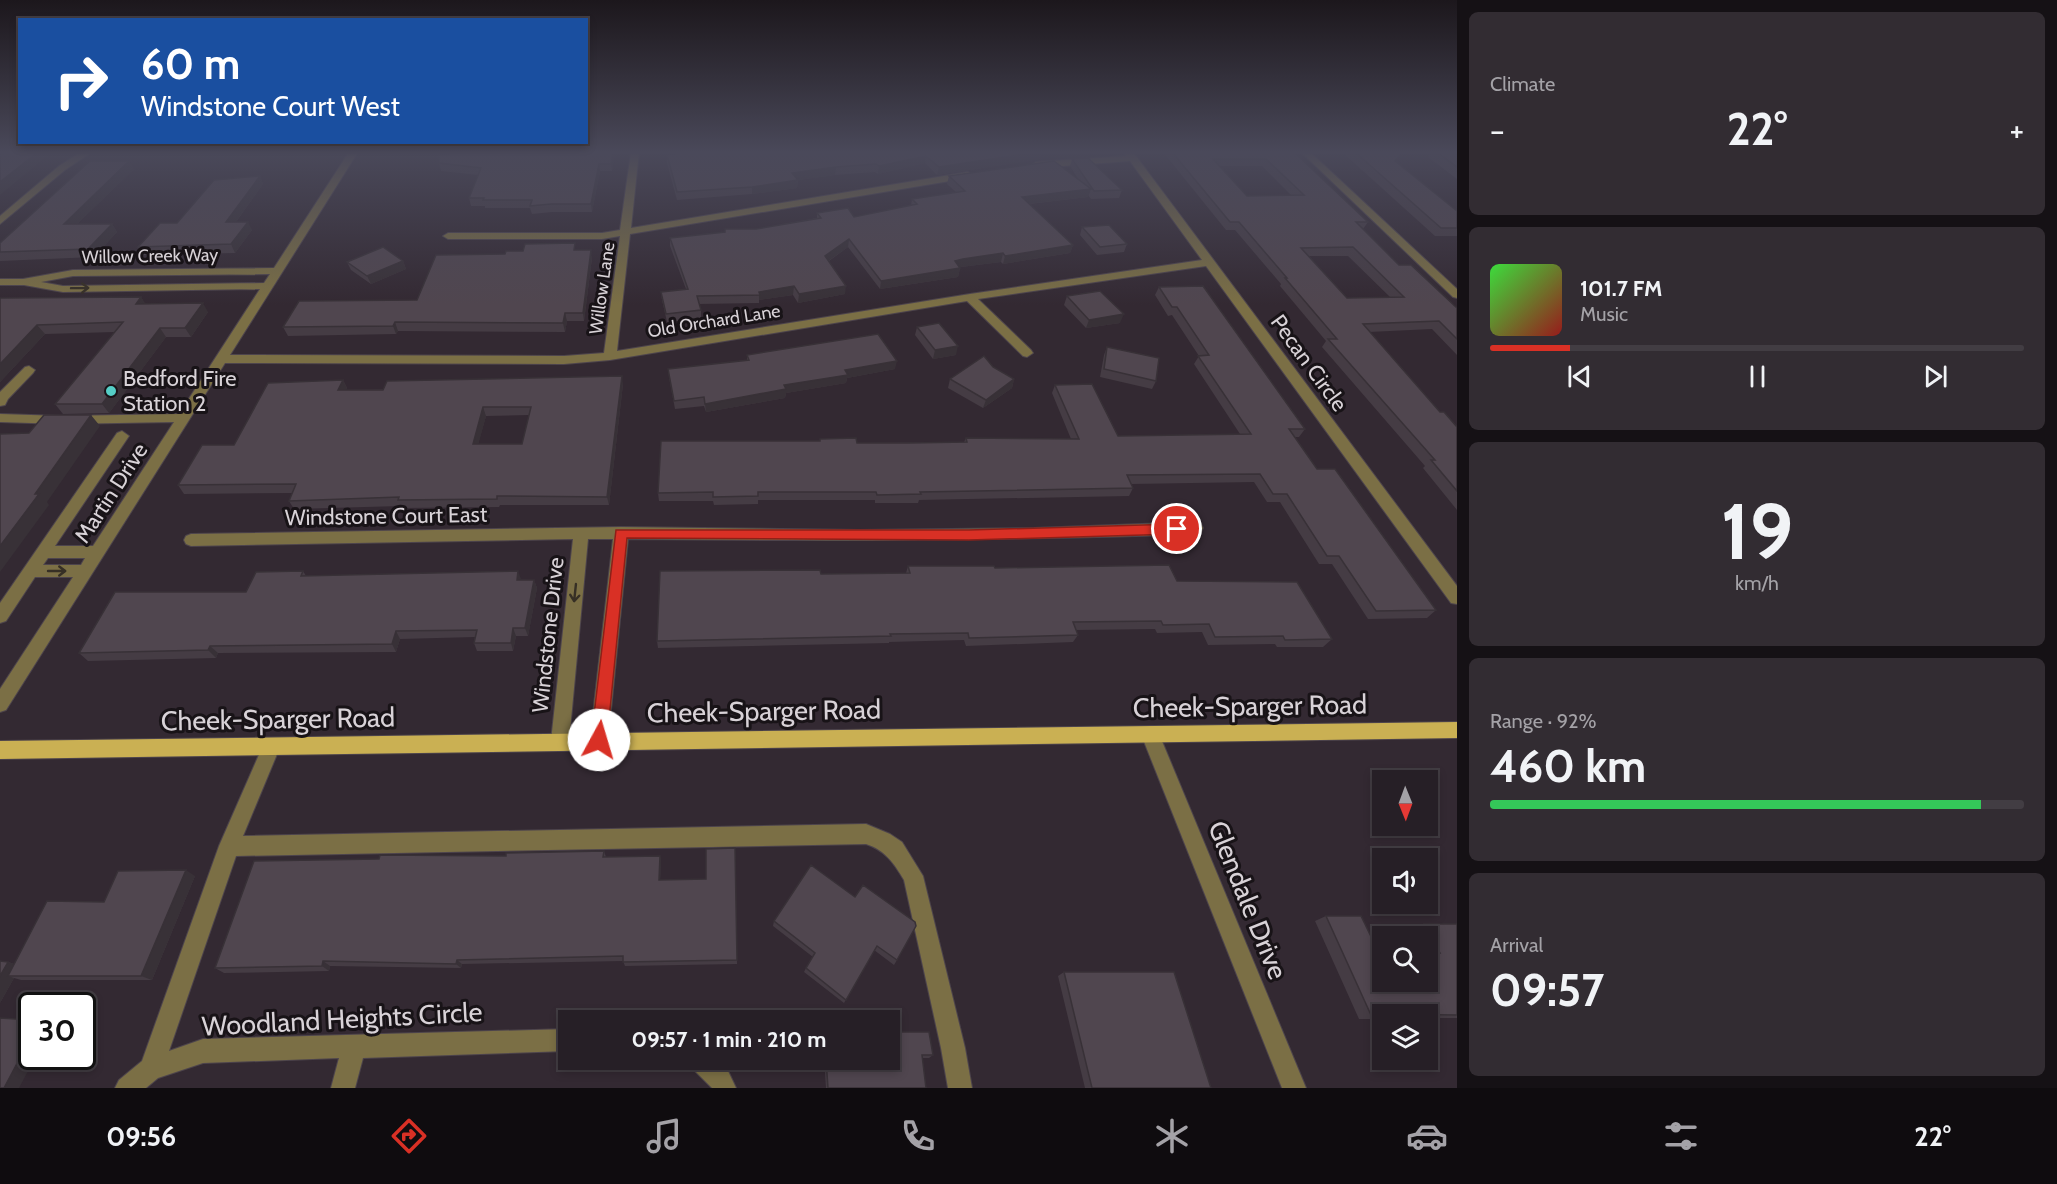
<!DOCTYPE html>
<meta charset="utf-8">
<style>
:root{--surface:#261f26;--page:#322c32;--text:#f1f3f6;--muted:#a4a2a7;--line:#423d43;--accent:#d93025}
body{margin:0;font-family:Cabin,sans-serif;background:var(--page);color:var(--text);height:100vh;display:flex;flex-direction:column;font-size:22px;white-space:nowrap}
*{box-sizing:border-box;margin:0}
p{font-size:20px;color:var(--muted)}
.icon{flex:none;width:33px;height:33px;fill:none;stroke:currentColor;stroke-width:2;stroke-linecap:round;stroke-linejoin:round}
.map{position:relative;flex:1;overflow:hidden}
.details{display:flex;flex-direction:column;gap:12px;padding:12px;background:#151115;width:600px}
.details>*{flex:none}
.guide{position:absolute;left:18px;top:18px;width:570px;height:126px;border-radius:0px;box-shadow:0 3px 9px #0003,0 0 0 2px var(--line);background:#1a4fa0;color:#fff;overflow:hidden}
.needle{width:39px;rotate:179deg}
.controls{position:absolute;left:1372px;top:770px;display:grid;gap:12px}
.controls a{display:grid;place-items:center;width:66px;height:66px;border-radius:0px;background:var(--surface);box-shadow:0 3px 9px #0003,0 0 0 2px var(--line);font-size:30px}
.speed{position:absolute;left:18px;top:992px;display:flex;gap:12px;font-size:30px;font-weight:700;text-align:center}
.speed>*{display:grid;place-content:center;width:78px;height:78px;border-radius:50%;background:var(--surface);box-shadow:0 3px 9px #0003,0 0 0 2px var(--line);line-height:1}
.speed .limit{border:3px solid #111;border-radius:9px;background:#fff;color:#111}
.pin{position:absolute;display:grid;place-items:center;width:51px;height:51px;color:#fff;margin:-26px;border:3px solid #fff;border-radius:50%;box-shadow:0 2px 6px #0007}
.me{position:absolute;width:66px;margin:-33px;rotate:6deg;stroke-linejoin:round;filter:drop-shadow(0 0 4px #0008)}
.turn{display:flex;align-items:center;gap:21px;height:126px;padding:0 24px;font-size:27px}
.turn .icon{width:78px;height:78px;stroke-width:2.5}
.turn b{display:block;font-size:42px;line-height:51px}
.big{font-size:45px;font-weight:700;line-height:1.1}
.details .card{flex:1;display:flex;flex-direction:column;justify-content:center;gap:9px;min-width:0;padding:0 21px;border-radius:9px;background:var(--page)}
.details .dial{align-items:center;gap:0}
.dial b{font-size:78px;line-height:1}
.song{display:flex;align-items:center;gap:18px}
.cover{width:72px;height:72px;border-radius:9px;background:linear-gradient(135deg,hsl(120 70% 55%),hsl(0 70% 35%))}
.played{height:6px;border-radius:3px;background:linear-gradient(90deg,var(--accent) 15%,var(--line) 15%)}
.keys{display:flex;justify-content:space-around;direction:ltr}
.heat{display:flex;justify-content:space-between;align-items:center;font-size:33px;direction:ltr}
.charge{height:9px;border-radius:4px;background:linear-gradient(90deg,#34c759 92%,var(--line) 0)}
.trip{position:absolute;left:558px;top:1010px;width:342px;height:60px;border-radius:0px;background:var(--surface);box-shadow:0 3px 9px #0003,0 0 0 2px var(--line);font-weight:700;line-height:60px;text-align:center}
.tabs{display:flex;height:96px;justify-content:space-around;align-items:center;background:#0f0c0f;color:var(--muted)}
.tabs .icon{width:42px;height:42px}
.tabs .selected{color:var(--accent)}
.tabs b{font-size:27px;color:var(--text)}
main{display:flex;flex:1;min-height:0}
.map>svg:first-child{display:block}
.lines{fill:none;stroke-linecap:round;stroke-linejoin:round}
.minor-casing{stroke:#4d444c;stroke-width:2}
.major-casing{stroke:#4d444c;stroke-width:2}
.minor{fill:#7b6f45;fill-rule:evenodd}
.major{fill:#cab053;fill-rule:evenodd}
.wall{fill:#453c44;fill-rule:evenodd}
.shaded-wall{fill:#383137}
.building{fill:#50464f;stroke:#383137;stroke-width:1.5;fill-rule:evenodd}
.oneway{stroke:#362f25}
.route{fill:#d93025;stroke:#8d1f18;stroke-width:1.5}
.poi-dot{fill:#55cec6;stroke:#181317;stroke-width:2}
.labels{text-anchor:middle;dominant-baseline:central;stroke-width:6;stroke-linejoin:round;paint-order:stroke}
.far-street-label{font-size:18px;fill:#d8d2d7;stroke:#181317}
.street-label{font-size:22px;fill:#d8d2d7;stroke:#181317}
.poi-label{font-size:22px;fill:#d8d2d7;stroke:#181317;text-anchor:start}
.near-street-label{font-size:27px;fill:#d8d2d7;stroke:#181317}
</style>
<main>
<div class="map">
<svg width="1457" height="1088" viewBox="0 0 1457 1088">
<rect width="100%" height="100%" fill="#332932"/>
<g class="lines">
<defs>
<path id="minor" d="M81,152H92L65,170L0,224V216L59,166Z
M349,152H358L230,355L564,356L604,353L620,236L602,239H448L443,236L448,233H602L620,230L631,152H639L631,228L968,172L973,175L968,178L630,234L617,351L970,294L1202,260L1130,161L1036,168L1032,165L1036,162L1126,156L1124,152H1133L1457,586V604L1451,603L1206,266L978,299L1031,350L1033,353L1027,357L1023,356L967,301L610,360L564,364L225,363L6,710L0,712V689L73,577H35L6,621L0,623V603L117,433L122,431L129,436L55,546H93L174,422L62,424L0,422V414L62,416L179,414L260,289L63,292L24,285H0V279H23L73,270L274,268ZM270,274L264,283L63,286L41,282L73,276ZM48,558H85L81,565H43Z
M1301,152H1310L1457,289V298L1453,297Z
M29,366L35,370L33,373L8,399L5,405L0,406V392L25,367Z
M1196,522L1201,524L1203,528L1201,532L1196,534C1006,541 818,541 628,539L608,740L605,746L599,748L593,746L590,740L613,539H588L569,741L566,747L560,749L554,747L551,741L573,539L191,546L186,544L184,540L186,536L191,534L621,527L860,530L1034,528Z
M1150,726L1156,728L1159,734L1306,1088H1282L1141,734L1144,728Z
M271,739L277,741L280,747L243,836L866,824L890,834L902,842L923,876L965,1048L972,1088H948L941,1048L904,880C894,863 885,850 866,844L236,856L169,1051L203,1039L568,1029V1051L363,1058L355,1088H331L339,1058L203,1063L158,1078L146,1088H115L119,1080L142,1061L219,846L265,741Z
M687,1059H716L728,1071L736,1088H712L691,1067Z"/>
<path id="major" d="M1457,722V738L0,759V741Z"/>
</defs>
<use href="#minor" class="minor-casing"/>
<use href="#major" class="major-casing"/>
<use href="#minor" class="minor"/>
<use href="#major" class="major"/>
</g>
<path class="wall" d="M615,152L612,171H600L592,212H552L532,214L530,208H485V206H471L469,198L478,175L441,171L439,163Z
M671,152H1042L1040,159L937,175L925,163L878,174L875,172L835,175L798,180L797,188L752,194L677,200L667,163V155H672Z
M1163,152H1294L1368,222L1363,229L1399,265L1457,308V355L1432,329L1369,332L1440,412L1457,427V510L1423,468L1425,466L1322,347L1326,341L1280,286L1281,284L1235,230H1226ZM1220,166H1262L1291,195L1247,196ZM1308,256H1348L1390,297L1347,298Z
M1342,152H1402L1396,161L1457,211V236H1435Z
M1431,152H1457V179L1428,157Z
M1072,159L1122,190L1119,198L1091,199L1088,195V197L1029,204L1073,245L1070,253L1003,264L1001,262L961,267H960V268L958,277L880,289L848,247L829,261L845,294L798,303L793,295L759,300V303L699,304L701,310V319L667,322L662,300L661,292L686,289L670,246V238L756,229L817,218V213L854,217L911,206L912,199L956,192L947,184L949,176L1078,179L1070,166Z
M134,169L77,224H112L117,232L94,257L0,261V243Z
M260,176L263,184L236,222L252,230L235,253L143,255L138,247L177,223Z
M1082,227L1127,244L1124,252L1097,255L1080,235Z
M577,250L592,258L584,321H567L565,332L398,331L396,334L288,336L283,327L417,300L505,254Z
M403,261L406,269L371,284L351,270L347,262Z
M1159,287L1305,429L1299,437H1295L1317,469L1436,610L1427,618L1368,619L1332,564H1319L1280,502H1267L1254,482L1131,484L1133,488L1129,496L919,500L918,503H875V500H758V504L714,505L713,501H659L658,493L857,443L964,442L966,438L1071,439L1052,393L1055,385L1118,436L1240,434L1194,364L1199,356L1172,315L1168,316L1155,295Z
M1067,296L1120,323L1086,328L1064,305Z
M141,297L145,304L208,312L191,337H166L109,413L63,414L55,404L115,332L45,334L0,382V298Z
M917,327L956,355L933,359L915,335Z
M1107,347L1156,381L1152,389L1100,377L1104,355Z
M747,355L895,369L847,378L846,383L786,393L785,398L706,412L704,406L675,409L669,377L668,369L747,360Z
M993,367L1014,379L1012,388L983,408L948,388L950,379Z
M343,380L347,388L346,390L623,384L609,505H500L499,507L402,508L401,506L294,509L289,501L293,493L184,494L178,485L234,445ZM529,415L522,444H478L486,416Z
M908,566L995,568L1177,581L1332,639L1323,647H1277L1275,644L1208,645L1202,632L1157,633L1155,629L1076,630L1078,635L1073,642L966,646L964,640L889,642V643L658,648L657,641L821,574L906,573Z
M303,571L306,576L534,580L537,588L528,636H516L513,651H477L474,643L475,637L400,639L396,652L218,653L216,658L88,661L79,653Z
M735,848L737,964L625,966L623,961L462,964L461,968L330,966L329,971L224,973L215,968L506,856L604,851L606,857L660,856L661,862L660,880L706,879Z
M811,865L897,960L894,965L874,950L844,1003L804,972L806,968L813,957L773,926L774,921Z
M195,876L152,980H21L14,978L0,1003L8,962L14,964L104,902Z
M1326,916L1379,953L1428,981V936H1416L1412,929L1424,924H1457V1018H1428V1014H1383V1019H1359L1315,921Z
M1064,972L1211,1088H1085L1058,976Z
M890,1032L933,1055L929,1058H922L926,1088H826L824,1059H890Z"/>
<path class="shaded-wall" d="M38,152H52L0,195V182Z
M613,152H615L612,171L611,164Z
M1037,152H1042L1040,159L937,175L939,167Z
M926,156L925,163L878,174L879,166Z
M129,161L134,169L69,232L64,224Z
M599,164L600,171L592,212L591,204Z
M836,167L835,175L792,181V173Z
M260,176L263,184L230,230L226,222Z
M798,180L797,188L752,194V187Z
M1091,189L1088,197L1019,205L1022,197Z
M248,222L252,230L235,253L231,244Z
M112,224L117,232L94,257L88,249Z
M849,239L848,247L824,264L825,256Z
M1073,245L1070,253L1003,264L1005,256Z
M591,250L592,258L584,321L583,313Z
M1003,253L1001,262L961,267L953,269L955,261L963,259Z
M403,261L406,269L371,284L367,276Z
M960,268L958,277L880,289L881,281Z
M794,286L793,295L759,300V292Z
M846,286L845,294L798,303L799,294Z
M141,297L147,306L136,304Z
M203,303L208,312L191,337L185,328Z
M565,313L567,321L565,332L563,323Z
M1124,314L1120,323L1086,328L1089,320Z
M395,322L398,331L396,334L393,326Z
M37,325L45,334L0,382V364Z
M160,328L166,337L109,413L102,404Z
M958,346L956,355L933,359L935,350Z
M897,361L895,369L847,378L846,383L786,393L785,398L706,412L705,404L845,370Z
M622,376L623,384L609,505L607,497Z
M1014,379L1012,388L983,408L986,400Z
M343,380L347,388L342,399L338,390Z
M483,407L486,416L476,453L473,444Z
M91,415L100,426L47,502L49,505L0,572V546L35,494Z
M518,571L521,579L517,580Z
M534,580L537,588L528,636L525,628Z
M513,628L516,636L513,651L511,643Z
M396,631L400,639L396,652L392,644Z
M210,646L218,653L216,658L208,650Z
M660,856L661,862L660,886L659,880Z
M186,870L195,876L152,980L141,976Z
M457,960L462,964L461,968L456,964Z
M323,961L330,966L329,971L322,966Z
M8,962L21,966L8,976L14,978L0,1003V976Z
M32,1035V1056H36L19,1088H4Z"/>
<path class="building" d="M0,152H38L0,182Z
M465,152H613L611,164H599L591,204H551L530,206L532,200H483L484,198H469L481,168L439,163V155Z
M674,152H1037L939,167L926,156L879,166L876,164L836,167L792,173L798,180L752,187L677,192L667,155L675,154Z
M1172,152H1294L1368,222H1356L1399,265H1411L1457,308V339L1439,321L1363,324L1440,412H1444L1457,427V491L1431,460H1435L1328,339H1337L1285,278H1287L1239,222H1230ZM1213,159H1266L1304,195L1247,196ZM1353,247L1404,297L1347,298L1301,248Z
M1355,152H1402L1395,161L1457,211V228H1441Z
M1437,152H1457V167Z
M1088,158L1122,190L1094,191L1072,159Z
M90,161H129L64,224H112L88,249L0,252V243Z
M1054,161L1091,189L1022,197L1073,245L1005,256L1003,253L963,259L955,261L960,268L881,281L849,239L825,256L846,286L799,294L794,286L759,292L760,295L697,296L701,310L666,314L661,292L688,289L670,238L725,232V229H756L821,218L817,213L848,208L854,217L917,204L912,199L965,191L949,176Z
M260,176L226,222H248L231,244L138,247L160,223H177L214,180Z
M1109,225L1127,244L1100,247L1082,227Z
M575,243L574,250H591L583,313H565L563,323L395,322L393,326L283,327L299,301L417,300L436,255L505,254L506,251H523L525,244Z
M383,247L403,261L367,276L347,262Z
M1203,286L1305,429H1289L1317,469H1335L1436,610L1376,611L1339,556H1327L1287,494H1273L1260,474L1127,475L1133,488L920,492L921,494L877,495L876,492H758V496L713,497V492L658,493L661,441H820V439L856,438L857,443H908L967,442L966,438L1079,439L1055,385L1092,384L1118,436L1251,434L1198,356L1209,355L1177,307H1172L1159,287Z
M1100,291L1124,314L1089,320L1067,296Z
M141,297L136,304L203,303L185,328H160L102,404H55L123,322L37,325L0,364V298Z
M939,323L958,346L935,350L917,327Z
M878,334L897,361L845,370L848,375L784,385L786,389L705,404L704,397L674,401L668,369L749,360L747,355Z
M1107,347L1159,358L1156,381L1104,369Z
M984,356L993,367L1014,379L986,400L950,379Z
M622,376L607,497L497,496V499L398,500L399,497L289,501L296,484L178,485L202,445H234L268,383L343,380L338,390H383L387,381ZM483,407H531L522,444H473Z
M44,415H91L35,494H39L0,546V434L29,433Z
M1169,565L1177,581L1297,582L1332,639L1285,640L1283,636L1215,637L1209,624L1163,625L1161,621L1073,622L1078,635L969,638L968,633L890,634L891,636L657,641L660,571L820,570L821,574L910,573L908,566H994L995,568Z
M303,571L301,576L518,571L517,580H534L525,628H513L511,643H474L477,630L396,631L392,644L210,646L208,650L79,653L115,592H246L256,572Z
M735,848L737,960L623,962V956L457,960L456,964L323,961L322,966L215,968L254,861L379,859L380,855L506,856V853L604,851L603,857L660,856L659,880L706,879V849Z
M811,865L855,897L863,885L915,922L916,926L897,960L877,946L846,1000L806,968L815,953L774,921Z
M186,870L141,976H8L47,901L104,902L118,871Z
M1326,916H1361L1379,953H1383V981H1428V953H1440L1424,924H1457V1015L1383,1014V1015H1371Z
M0,961L8,962L0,976Z
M1064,972H1174L1211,1088H1092Z
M0,1018L32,1020V1035L4,1088H0Z
M890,1032H929L933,1055H922L926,1088H828L826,1059H890Z"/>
<defs><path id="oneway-shaft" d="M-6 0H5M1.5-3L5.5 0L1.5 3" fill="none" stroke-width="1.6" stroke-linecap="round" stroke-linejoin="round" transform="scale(1.5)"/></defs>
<g class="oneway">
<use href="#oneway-shaft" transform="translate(80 288) rotate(-1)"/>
<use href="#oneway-shaft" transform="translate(57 571)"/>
<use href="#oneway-shaft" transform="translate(575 593) rotate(96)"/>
</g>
<linearGradient id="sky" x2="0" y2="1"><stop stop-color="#1c171c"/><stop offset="0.5" stop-color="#4a495a"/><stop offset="1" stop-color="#4a495a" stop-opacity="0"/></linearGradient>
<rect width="1457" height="305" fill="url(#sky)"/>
<path class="route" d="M1177,524L1184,529L1177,534L969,540L627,538L607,740L605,746L599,748L593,746L591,740L616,530H969Z"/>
<circle class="poi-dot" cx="111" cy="391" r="6"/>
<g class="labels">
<g class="far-street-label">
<text transform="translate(150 256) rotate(-1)">Willow Creek Way</text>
<text transform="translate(602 288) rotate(-82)">Willow Lane</text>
<text transform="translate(714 321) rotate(-9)">Old Orchard Lane</text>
</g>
<g class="street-label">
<text transform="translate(1309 363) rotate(54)">Pecan Circle</text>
<text transform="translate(111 493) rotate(-57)">Martin Drive</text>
<text transform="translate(386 516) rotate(-1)">Windstone Court East</text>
<text transform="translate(548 635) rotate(-84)">Windstone Drive</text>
</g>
<g class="poi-label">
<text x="123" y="378">Bedford Fire<tspan x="123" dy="25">Station 2</tspan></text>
</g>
<g class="near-street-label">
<text transform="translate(1250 706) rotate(-1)">Cheek-Sparger Road</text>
<text transform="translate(764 711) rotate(-1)">Cheek-Sparger Road</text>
<text transform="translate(278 719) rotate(-1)">Cheek-Sparger Road</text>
<text transform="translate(1248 900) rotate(68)">Glendale Drive</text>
<text transform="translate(342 1019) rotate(-3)">Woodland Heights Circle</text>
</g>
</g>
</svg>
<div class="controls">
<a><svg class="needle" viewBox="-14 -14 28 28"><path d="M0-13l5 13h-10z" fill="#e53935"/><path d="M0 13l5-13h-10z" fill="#a4a2a7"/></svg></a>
<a><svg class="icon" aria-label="sound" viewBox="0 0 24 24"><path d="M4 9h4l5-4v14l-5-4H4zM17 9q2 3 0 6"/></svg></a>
<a><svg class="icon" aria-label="search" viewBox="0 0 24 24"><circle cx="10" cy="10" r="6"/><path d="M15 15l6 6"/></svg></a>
<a><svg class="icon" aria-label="layers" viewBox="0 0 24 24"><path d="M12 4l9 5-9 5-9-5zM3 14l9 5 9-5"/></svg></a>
</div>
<div class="speed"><div class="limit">30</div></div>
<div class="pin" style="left:1177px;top:529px;background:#d93025"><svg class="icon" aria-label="arrive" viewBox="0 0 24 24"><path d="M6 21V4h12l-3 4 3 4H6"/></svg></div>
<svg class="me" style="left:599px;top:740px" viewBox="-20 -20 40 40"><circle r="19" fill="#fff"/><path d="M0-13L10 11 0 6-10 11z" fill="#d93025"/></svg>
<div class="trip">09:57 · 1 min · 210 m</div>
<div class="guide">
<div class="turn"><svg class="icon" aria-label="right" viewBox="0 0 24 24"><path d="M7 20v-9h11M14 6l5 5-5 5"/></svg><div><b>60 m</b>Windstone Court West</div></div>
</div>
</div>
<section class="details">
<div class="card"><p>Climate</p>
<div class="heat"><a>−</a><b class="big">22°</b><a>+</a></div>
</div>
<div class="card">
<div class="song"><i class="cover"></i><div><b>101.7 FM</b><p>Music</p></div></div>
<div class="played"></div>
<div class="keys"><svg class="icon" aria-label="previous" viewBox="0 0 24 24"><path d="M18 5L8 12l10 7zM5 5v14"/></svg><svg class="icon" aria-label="pause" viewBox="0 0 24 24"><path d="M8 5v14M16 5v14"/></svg><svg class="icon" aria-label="next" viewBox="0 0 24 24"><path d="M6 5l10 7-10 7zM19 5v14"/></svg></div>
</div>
<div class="card dial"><b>19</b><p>km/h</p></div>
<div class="card"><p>Range · 92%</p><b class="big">460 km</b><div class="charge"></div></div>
<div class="card"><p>Arrival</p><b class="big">09:57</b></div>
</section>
</main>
<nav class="tabs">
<b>09:56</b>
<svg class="icon selected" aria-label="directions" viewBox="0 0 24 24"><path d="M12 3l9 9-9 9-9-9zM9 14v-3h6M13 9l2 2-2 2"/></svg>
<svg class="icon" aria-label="music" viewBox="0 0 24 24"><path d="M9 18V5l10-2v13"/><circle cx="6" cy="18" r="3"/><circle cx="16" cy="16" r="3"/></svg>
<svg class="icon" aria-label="phone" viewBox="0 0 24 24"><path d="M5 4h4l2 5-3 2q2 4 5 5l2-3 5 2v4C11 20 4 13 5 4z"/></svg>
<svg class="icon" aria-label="climate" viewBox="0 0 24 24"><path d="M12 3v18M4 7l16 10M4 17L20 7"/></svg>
<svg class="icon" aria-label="car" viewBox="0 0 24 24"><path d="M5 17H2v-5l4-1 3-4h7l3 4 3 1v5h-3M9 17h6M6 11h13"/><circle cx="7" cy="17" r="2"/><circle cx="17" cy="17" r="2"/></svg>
<svg class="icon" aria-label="filters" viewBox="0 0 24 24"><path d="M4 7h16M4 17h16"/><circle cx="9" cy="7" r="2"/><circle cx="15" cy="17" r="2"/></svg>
<b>22°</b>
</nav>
